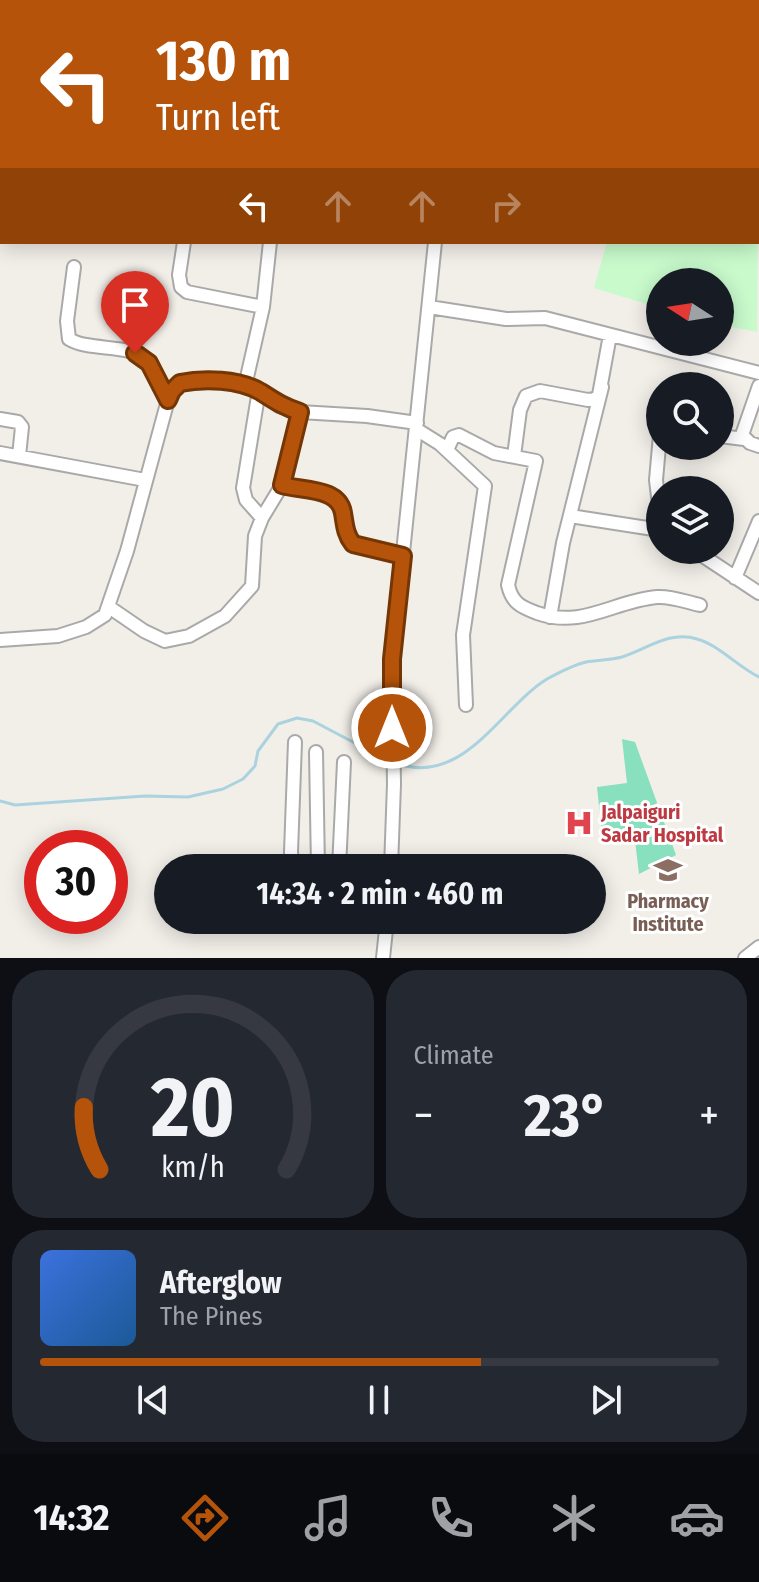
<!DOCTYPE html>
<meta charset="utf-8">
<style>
:root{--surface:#171b24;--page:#242831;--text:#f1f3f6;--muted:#9ea1a6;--line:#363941;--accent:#b45309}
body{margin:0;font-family:"Fira Sans Condensed",sans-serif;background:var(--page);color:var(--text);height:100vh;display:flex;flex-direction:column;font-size:30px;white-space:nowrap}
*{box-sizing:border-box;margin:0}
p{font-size:26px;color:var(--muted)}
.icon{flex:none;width:44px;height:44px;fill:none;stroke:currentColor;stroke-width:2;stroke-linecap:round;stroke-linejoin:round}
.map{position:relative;height:958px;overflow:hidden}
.drawer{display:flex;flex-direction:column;gap:12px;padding:12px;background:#0d0f14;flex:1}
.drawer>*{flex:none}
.hud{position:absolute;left:0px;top:0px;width:760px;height:244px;box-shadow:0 4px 20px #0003;background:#b45309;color:#fff;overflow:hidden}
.needle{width:52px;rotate:282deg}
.tools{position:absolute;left:646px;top:268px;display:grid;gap:16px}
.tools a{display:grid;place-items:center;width:88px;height:88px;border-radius:50%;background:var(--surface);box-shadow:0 4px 20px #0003;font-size:40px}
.speed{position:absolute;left:24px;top:830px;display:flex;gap:16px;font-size:40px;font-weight:700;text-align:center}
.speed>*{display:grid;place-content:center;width:104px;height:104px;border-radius:50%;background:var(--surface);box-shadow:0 4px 20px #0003;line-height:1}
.speed .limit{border:12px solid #d22;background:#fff;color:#111}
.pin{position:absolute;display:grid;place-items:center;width:68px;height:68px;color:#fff;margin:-82px -34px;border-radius:50% 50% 50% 0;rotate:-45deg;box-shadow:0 0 8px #0007}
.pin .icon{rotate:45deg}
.me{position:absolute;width:88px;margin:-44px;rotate:0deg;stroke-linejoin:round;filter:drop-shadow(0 0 6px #0008)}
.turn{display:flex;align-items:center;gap:28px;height:168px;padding:0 24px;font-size:36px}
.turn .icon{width:104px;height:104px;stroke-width:2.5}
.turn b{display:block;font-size:56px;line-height:68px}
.lanes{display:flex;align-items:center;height:76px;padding:0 24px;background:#0003;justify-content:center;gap:40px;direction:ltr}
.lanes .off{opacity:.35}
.big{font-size:60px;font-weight:700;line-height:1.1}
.drawer .widget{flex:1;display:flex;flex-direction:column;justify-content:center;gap:12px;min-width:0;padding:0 28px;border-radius:32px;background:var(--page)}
.drawer .dial{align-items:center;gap:0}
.dial svg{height:208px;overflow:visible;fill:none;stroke:var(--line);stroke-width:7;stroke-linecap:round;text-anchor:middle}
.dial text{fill:var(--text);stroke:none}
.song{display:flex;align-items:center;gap:24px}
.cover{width:96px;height:96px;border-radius:12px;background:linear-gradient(135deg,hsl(220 70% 55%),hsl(210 70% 35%))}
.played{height:8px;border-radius:4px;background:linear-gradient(90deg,var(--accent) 65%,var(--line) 65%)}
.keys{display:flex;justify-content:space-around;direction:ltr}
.heat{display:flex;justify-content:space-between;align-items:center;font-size:44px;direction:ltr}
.drawer .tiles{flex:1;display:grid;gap:12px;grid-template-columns:1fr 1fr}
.widget:last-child{grid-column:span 2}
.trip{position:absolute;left:154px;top:854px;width:452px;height:80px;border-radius:40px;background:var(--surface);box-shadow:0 4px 20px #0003;font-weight:700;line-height:80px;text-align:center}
.tab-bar{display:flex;height:128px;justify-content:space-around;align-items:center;background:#090b0e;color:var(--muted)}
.tab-bar .icon{width:56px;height:56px}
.tab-bar .current{color:var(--accent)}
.tab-bar b{font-size:36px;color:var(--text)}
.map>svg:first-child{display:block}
.park{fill:#c8facc}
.pitch{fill:#88e0be}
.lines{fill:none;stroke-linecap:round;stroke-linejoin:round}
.stream{stroke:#aad3df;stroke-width:3}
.minor-casing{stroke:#a9a9a9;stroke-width:16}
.minor{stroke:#fff;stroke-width:12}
.route-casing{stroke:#753606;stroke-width:20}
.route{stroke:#b45309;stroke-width:14}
.labels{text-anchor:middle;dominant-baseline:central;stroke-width:6;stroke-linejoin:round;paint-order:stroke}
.health-label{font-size:20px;font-weight:bold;fill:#be3a42;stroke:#fff;text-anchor:start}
.education-label{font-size:20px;font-weight:bold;fill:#785e54;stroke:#fff}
</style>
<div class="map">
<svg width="759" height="958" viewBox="0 0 759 958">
<rect width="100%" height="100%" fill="#f2efe9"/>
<path class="park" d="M758,235L757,332L720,325V282H660V308L594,288L607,242H758Z"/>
<path class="pitch" d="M622,739L635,742L676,855L639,874L634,832L602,835L597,787L627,783Z"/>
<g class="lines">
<path class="stream" d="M396,763C463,788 501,707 547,679C558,673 573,665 586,662C598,660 611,660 622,657C647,649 670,630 697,639C719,645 738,667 759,677
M0,801L15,805L145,796L188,797L223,789L243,779L255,766L258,751L278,724L297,718L313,721L389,761"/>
<defs>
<path id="minor" d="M282,0L286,2
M375,2L376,0
M556,2V0
M601,2L602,0
M0,13L2,6
M758,38H759
M0,76H2
M0,89H2
M758,155H759
M758,170H759
M184,242L179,275L181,287L187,292L263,307
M74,267L67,321L69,339C90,352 133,343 147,361C156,372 161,388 168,400
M429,307L506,319L545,318L759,373
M245,386L263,307L270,242
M759,386L742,435L750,443L759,446
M259,390L243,488L246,500L262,518
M0,419L18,422L22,427L19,456
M416,429L440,444L485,486L463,635L466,705
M660,435L656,480L660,513
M720,436L744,439
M447,450L453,437L459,435L494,453L536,461L508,585C512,603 521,607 537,613C583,629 613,601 657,597C672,596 686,602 700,605
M0,453L145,480
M514,456L520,410L526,396L540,391L588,400L595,399L599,395L610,335
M282,485L336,497L340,501L346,532L353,544L403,556
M570,516L660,530
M694,550L759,593
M735,578L759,521
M109,607L144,631L165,641L189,636L225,616L252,586L255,536L262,518L282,485L300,412
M550,617L563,543L602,387
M0,640L58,636L86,627L105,615L127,551L168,400L172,391L180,383L219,381L259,390L279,406L300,412L367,416L417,423
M295,742L291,852L292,860L298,868
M316,752L318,868
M339,868L344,762
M391,868L394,784L392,659L435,242
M383,958L387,920
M745,958L759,947"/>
</defs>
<use href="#minor" class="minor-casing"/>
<use href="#minor" class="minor"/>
</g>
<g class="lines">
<defs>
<path id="route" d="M135,353L149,363L168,400L172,391L180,383C204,378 239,379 261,392C275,401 284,407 300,412L282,485C302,491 339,487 343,513C345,524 345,534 353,544L403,556L392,659V728"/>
</defs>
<use href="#route" class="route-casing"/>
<use href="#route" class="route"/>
</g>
<defs>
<symbol id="hospital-bare" viewBox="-9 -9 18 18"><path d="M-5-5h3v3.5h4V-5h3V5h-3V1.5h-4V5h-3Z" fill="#e0444e" stroke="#fff" stroke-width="2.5" paint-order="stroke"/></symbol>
<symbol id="university-bare" viewBox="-9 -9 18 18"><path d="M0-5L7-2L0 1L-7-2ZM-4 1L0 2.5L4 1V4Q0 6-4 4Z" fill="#8d6e63" stroke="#fff" stroke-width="2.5" paint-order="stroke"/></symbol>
</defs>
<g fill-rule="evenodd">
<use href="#hospital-bare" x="559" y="803" width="40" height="40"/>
<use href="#university-bare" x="648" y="850" width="40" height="40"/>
</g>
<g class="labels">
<g class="health-label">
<text x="601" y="812">Jalpaiguri<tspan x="601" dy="23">Sadar Hospital</tspan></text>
</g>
<g class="education-label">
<text x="668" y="901">Pharmacy<tspan x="668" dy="23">Institute</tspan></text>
</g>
</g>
</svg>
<div class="tools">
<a><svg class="needle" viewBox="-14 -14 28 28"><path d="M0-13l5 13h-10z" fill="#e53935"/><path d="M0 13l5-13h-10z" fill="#9ea1a6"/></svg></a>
<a><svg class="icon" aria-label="search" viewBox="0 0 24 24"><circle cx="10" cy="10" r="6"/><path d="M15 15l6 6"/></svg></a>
<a><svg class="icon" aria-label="layers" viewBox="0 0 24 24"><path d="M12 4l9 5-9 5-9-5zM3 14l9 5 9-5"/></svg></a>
</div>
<div class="speed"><div class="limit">30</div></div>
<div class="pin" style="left:135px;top:353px;background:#d93025"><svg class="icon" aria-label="arrive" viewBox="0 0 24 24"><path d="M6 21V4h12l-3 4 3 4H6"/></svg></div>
<svg class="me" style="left:392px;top:728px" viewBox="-20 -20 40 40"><circle r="17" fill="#b45309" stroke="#fff" stroke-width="3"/><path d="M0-11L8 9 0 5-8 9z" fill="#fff"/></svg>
<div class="trip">14:34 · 2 min · 460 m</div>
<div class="hud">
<div class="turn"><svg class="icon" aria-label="left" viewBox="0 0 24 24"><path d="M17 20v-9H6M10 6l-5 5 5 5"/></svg><div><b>130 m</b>Turn left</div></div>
<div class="lanes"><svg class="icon" aria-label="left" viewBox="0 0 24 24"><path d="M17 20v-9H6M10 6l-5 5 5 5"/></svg><svg class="icon off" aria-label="ahead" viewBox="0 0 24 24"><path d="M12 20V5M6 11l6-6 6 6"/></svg><svg class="icon off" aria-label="ahead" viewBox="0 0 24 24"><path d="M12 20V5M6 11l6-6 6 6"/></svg><svg class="icon off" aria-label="right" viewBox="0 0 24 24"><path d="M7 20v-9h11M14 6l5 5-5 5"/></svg></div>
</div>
</div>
<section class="drawer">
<div class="tiles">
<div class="widget dial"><svg viewBox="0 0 100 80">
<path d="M14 69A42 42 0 1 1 86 69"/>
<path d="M14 69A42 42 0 0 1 8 45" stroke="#b45309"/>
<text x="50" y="56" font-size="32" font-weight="700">20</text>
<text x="50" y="72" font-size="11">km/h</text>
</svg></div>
<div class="widget"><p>Climate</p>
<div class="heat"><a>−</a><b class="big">23°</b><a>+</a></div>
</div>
<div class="widget">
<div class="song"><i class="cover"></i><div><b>Afterglow</b><p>The Pines</p></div></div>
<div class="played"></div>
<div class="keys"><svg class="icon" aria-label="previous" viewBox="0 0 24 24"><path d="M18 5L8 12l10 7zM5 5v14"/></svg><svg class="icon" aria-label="pause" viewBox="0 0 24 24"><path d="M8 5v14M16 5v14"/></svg><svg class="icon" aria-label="next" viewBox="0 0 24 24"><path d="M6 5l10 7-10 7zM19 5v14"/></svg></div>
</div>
</div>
</section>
<nav class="tab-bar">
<b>14:32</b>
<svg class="icon current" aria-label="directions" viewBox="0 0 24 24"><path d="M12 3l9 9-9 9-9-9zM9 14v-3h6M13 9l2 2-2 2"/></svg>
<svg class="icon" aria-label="music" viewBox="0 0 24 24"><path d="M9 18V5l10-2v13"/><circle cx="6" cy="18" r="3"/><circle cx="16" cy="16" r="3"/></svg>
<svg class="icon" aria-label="phone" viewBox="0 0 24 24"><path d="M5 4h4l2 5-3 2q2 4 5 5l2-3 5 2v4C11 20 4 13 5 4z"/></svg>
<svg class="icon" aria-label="climate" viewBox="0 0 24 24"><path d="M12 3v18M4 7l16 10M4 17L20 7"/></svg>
<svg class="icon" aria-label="car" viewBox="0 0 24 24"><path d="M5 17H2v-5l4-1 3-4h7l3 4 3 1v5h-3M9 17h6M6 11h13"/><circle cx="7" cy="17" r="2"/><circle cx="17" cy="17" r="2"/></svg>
</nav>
